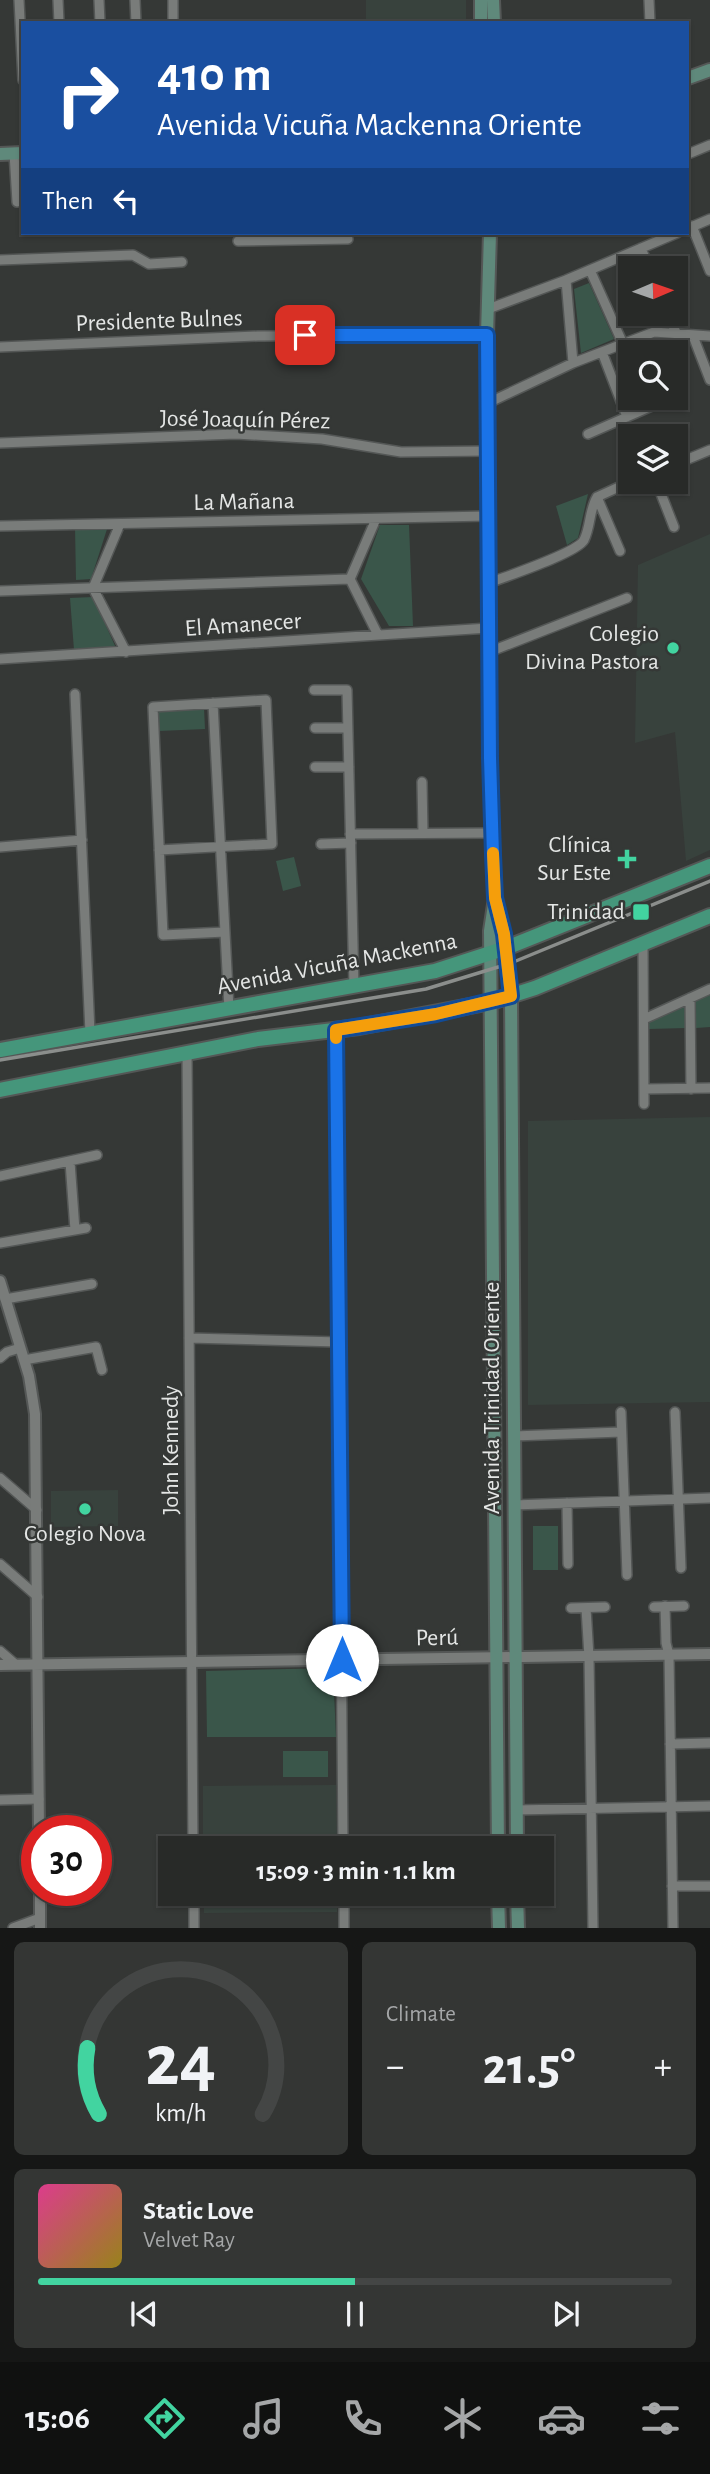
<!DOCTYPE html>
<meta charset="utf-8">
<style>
:root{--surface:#282a28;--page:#343634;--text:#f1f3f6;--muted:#a5a7a8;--line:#444645;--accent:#42d4a0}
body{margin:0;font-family:"Alegreya Sans",sans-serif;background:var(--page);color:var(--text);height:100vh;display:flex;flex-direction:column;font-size:26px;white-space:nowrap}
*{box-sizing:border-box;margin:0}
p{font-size:23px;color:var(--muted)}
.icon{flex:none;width:38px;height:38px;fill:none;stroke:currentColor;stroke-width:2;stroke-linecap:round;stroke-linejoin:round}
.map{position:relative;height:1928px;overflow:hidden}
.details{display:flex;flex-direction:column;gap:14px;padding:14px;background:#161716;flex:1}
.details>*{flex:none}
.hud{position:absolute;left:21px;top:21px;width:668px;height:214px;border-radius:0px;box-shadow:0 2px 5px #0004,0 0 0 2px var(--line);background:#1a4fa0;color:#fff;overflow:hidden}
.needle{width:46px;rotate:88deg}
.tools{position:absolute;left:618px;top:256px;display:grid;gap:14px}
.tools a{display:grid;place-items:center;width:70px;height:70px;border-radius:0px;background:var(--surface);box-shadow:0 2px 5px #0004,0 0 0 2px var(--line);font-size:35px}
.speed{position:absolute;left:21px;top:1815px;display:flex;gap:14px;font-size:35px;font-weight:700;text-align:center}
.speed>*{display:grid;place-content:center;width:91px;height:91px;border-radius:50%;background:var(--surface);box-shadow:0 2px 5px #0004,0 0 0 2px var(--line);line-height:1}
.speed .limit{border:10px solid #d22;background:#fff;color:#111}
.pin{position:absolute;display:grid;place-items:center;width:60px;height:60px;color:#fff;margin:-30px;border-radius:14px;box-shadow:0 4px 10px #0006}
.me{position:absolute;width:77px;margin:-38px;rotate:0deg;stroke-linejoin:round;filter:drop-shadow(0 0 5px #0008)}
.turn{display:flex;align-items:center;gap:24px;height:147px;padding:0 21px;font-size:32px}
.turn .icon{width:91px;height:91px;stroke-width:2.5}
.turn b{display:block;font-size:49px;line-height:60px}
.then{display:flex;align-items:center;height:66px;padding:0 21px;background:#0003;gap:14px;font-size:26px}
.big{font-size:52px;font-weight:600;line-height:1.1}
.details .widget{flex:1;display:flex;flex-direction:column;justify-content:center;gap:10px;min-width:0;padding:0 24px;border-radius:10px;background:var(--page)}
.details .dial{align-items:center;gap:0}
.dial svg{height:182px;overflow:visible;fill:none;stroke:var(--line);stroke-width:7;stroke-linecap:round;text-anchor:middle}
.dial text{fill:var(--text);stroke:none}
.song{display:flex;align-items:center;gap:21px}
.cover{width:84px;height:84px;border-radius:10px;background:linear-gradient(135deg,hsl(330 70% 55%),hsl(50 70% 35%))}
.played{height:7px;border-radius:4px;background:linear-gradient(90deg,var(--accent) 50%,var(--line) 50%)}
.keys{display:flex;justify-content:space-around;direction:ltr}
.heat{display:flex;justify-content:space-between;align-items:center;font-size:38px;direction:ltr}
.details .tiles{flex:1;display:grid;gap:14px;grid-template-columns:1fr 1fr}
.widget:last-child{grid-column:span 2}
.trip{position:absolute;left:158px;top:1836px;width:396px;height:70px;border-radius:0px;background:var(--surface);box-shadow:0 2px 5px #0004,0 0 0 2px var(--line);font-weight:600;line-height:70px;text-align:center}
.tab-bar{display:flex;height:112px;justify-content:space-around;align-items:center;background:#101110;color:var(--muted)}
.tab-bar .icon{width:49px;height:49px}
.tab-bar .active{color:var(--accent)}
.tab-bar b{font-size:32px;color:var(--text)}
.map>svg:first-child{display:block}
.built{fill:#38423d}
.green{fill:#3a564a}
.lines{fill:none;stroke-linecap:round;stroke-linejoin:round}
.minor-casing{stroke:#545756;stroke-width:12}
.tertiary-casing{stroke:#545756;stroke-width:14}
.secondary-casing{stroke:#545756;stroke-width:16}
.primary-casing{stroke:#545756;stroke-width:18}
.minor{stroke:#797c7a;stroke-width:9}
.tertiary{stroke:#797c7a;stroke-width:10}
.secondary{stroke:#5f897b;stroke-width:12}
.primary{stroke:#45967b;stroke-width:14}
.rail{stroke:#8b8e8c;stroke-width:3.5}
.route-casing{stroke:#114b97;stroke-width:18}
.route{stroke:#1a73e8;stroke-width:12}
.slow{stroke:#f59e0b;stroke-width:12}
.poi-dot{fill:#42d4a0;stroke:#353836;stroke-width:2.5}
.labels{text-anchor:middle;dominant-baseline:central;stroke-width:5;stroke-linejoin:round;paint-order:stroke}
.street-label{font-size:24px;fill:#e4e6e5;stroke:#353836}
.poi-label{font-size:24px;fill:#e4e6e5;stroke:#353836;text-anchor:end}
</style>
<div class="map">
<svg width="710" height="1928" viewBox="0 0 710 1928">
<rect width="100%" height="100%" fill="#353836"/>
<path class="built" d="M366,0H466V20L366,21Z
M710,534V850L686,861L675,732L635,743L638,565Z
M710,1117V1402L528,1405V1121Z
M118,1490V1526L51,1527V1491Z
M336,1785L337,1848H203V1786Z
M204,1894H337V1912L204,1913Z"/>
<path class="green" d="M589,283L614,339L581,353L574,289Z
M588,494L578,538L567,545L556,506Z
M380,525H409L413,626H389L361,579Z
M108,526L91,579L76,580L75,527Z
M93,597L116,648L74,650L70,598Z
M204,708L205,729L159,731L158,710Z
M294,857L301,886L283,891L276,861Z
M710,990V1027L696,1028L695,997Z
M685,999L686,1028L649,1029L648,1015Z
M533,1526H558V1570H533Z
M333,1668L336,1737H207L206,1671Z
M283,1751H328V1777H283Z"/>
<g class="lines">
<defs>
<path id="minor" d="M19,0L23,80
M58,0L59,23
M99,0L100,23
M135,0L136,23
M173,0V23
M649,0L650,23
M14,153L17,202
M688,154L710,145
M692,226L710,271
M689,228L710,219
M238,241L348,239
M641,248L649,268
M0,260L133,255L149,264L182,262
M590,270L623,344
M566,280L573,363
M488,309L566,280L677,233
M668,313L677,335
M693,336L710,380
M0,347L258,336L487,335
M602,352L627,417
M488,403L573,363L654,332L710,336
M588,434L661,402
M0,443L236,434L322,439L401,452L488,451
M676,464L710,450
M656,481L674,527
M597,497L620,551
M376,519L350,579L378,635
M120,524L93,588L126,652
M0,526L488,516
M489,583C507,576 577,553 584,540C591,526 589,510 597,497L632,481
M0,591L350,579
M489,652L627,598
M0,659L489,628
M314,690H347L354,987
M75,694L90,1033
M213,703L229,1009
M315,728H348
M315,767H349
M422,782L423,833
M350,834L492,833
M321,844L351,843
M0,847L82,840
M159,850L272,844L266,700L153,707L163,935L225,932
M643,944L644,1104
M690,998L691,1089
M644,1019L710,989
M336,1030L343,1848
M187,1052L193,1848
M644,1089L710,1088
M70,1162L75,1230
M0,1176L97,1155
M0,1243L86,1228
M5,1299L92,1284
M189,1338L339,1342
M0,1358L7,1352L20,1348
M24,1360L96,1347L102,1370
M621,1412L627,1575
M675,1412L681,1568
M514,1436L621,1432
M0,1478L37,1510
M567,1503L568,1564
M514,1505L710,1498
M0,1564L38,1597
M665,1606L666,1643L669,1655L673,1928
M654,1607L684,1606
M571,1608L605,1607
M586,1608L589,1657L593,1928
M0,1651L15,1664
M670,1744L710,1743
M0,1800L39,1799
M516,1810L710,1806
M672,1886H710
M194,1894V1928
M344,1894V1928
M13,1928L40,1918"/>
<path id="tertiary" d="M0,1281L29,1376L35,1414L39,1830
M0,1665L710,1654
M40,1890V1928"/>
<path id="secondary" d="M481,0V23
M493,0L494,23
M688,78L710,70
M0,154L23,153
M490,233L487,335L488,516L490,758L495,898L490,931L498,1848
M495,898L504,934L511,996L517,1848
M498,1894L499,1928
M517,1894L518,1928"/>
<path id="primary" d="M0,1050L435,971L506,948L710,866
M0,1090L258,1039L359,1027L491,1002L535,988L710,916"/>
</defs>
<use href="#minor" class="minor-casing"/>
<use href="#tertiary" class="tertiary-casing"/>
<use href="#secondary" class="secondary-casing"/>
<use href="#primary" class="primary-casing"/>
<use href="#minor" class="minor"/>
<use href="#tertiary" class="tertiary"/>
<use href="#secondary" class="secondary"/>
<use href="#primary" class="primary"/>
<path class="rail" d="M0,1060L426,989L511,963L710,881"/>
</g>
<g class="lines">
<defs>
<path id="route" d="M305,335H487L490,758L493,855L495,898L504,934L511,996L436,1014L336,1030L342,1660"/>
</defs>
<use href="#route" class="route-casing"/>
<use href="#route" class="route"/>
<path class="slow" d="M336,1038V1030L436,1014L511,996L504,934L495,898L493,853"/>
</g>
<g class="poi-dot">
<circle cx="673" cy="648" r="7"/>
<path d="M623.5 848.5h7v7h7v7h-7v7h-7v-7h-7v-7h7z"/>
<rect x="632" y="903" width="18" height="18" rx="3.5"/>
<circle cx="85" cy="1509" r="7"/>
</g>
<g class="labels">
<g class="street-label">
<text transform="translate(159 321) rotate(-2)">Presidente Bulnes</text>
<text transform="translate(245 420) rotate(1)">José Joaquín Pérez</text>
<text transform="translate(244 502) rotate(-1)">La Mañana</text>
<text transform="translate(243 625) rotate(-4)">El Amanecer</text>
<text transform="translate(337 964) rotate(-11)">Avenida Vicuña Mackenna</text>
<text transform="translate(492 1398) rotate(-90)">Avenida Trinidad Oriente</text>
<text transform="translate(171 1450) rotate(-90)">John Kennedy</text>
<text transform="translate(437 1638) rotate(-1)">Perú</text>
</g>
<g class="poi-label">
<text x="659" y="634">Colegio<tspan x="659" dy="28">Divina Pastora</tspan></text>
<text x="611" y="845">Clínica<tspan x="611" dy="28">Sur Este</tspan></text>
<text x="625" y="912">Trinidad</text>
<text x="85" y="1534" text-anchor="middle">Colegio Nova</text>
</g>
</g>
</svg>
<div class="tools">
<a><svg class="needle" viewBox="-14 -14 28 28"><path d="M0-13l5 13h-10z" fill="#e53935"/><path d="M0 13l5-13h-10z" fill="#a5a7a8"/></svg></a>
<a><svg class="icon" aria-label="search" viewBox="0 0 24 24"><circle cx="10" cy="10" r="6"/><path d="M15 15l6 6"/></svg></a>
<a><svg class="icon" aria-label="layers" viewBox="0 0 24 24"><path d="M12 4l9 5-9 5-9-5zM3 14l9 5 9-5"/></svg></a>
</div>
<div class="speed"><div class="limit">30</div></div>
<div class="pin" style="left:305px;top:335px;background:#d93025"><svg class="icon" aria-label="arrive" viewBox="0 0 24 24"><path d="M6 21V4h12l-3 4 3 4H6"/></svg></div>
<svg class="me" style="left:342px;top:1660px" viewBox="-20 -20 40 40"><circle r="19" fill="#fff"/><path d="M0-13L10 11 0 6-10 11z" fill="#1a73e8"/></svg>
<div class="trip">15:09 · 3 min · 1.1 km</div>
<div class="hud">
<div class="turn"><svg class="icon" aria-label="right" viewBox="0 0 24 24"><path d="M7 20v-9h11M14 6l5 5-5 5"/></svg><div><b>410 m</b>Avenida Vicuña Mackenna Oriente</div></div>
<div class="then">Then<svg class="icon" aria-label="left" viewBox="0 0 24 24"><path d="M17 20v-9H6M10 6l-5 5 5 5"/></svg></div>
</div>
</div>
<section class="details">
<div class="tiles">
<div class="widget dial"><svg viewBox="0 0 100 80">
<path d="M14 69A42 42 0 1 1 86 69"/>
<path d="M14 69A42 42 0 0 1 9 40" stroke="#42d4a0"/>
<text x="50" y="56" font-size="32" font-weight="700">24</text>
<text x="50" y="72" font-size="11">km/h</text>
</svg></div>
<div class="widget"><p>Climate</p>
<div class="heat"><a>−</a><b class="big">21.5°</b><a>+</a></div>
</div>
<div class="widget">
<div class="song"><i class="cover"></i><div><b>Static Love</b><p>Velvet Ray</p></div></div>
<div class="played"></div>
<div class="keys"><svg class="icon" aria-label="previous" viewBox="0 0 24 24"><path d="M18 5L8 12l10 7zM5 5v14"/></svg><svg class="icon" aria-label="pause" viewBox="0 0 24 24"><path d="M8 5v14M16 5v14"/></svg><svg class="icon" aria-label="next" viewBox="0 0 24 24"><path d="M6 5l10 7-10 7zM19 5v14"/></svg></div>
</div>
</div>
</section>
<nav class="tab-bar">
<b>15:06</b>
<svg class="icon active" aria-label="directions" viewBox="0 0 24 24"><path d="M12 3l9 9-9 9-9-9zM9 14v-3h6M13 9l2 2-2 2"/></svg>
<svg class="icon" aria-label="music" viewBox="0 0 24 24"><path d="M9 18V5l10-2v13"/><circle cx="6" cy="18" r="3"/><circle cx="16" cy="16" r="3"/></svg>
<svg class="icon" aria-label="phone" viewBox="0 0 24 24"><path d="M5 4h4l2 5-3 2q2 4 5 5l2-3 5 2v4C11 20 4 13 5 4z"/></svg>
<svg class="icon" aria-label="climate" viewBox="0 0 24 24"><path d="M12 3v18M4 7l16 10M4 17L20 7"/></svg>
<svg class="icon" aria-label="car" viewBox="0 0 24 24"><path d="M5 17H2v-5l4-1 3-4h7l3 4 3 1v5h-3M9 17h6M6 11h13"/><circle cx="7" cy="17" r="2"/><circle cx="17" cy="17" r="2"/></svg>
<svg class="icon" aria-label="filters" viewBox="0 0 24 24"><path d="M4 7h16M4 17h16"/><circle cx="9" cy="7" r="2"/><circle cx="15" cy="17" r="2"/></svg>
</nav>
